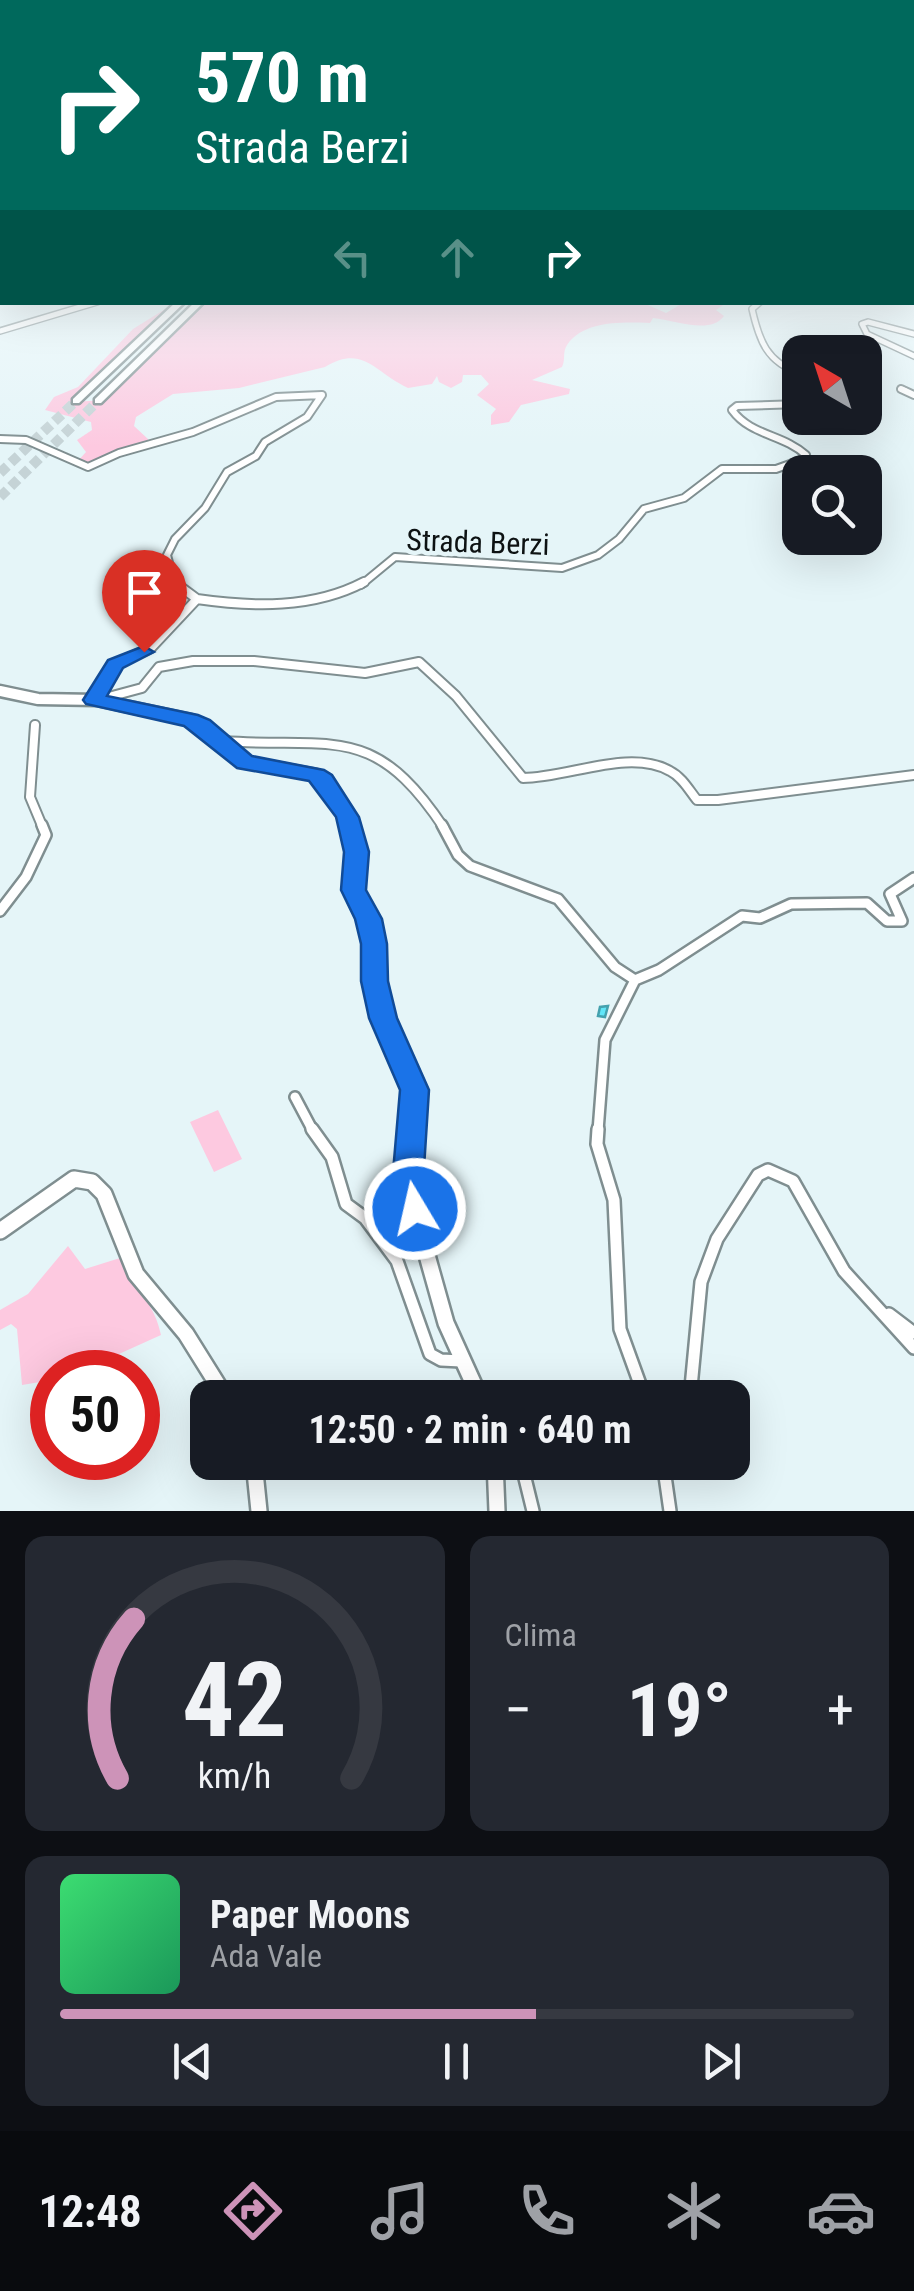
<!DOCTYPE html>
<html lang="it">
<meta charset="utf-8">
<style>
:root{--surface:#171b24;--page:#242831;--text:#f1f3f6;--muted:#9ea1a6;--line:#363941;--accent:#cd93b8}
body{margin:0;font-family:"Roboto Condensed",sans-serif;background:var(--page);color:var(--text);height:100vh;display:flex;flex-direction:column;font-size:38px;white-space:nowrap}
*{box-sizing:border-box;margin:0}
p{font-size:32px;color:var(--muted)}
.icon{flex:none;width:55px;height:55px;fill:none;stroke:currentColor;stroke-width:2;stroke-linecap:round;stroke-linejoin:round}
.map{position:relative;height:1511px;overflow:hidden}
.details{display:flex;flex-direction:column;gap:25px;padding:25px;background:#0d0f14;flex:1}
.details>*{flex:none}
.hud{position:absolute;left:0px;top:0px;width:915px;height:305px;box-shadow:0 10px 40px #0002;background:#00695c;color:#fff;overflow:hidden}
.needle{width:65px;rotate:321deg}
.buttons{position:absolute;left:782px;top:335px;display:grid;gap:20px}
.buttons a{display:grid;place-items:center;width:100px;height:100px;border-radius:20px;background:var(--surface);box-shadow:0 10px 40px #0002;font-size:50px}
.speed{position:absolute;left:30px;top:1350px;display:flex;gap:20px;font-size:50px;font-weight:700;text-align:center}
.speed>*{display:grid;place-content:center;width:130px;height:130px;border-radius:50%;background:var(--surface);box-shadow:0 10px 40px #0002;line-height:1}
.speed .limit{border:15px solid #d22;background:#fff;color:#111}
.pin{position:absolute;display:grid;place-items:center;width:85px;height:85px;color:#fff;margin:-102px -42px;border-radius:50% 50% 50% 0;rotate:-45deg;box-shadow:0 0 10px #0007}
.pin .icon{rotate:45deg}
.me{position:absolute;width:110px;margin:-55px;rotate:351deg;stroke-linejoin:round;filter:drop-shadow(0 0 8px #0008)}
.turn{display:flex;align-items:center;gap:35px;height:210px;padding:0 30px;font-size:45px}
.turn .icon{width:130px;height:130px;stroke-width:2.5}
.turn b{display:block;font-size:70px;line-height:85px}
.lanes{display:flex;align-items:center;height:95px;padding:0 30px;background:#0003;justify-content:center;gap:50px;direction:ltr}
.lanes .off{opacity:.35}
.big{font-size:75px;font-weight:700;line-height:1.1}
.details .card{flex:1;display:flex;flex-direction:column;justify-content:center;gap:15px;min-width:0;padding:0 35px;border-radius:20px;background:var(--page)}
.details .dial{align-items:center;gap:0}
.dial svg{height:260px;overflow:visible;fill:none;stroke:var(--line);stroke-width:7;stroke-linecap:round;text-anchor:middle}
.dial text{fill:var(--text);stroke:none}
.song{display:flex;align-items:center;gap:30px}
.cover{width:120px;height:120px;border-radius:15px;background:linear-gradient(135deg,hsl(140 70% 55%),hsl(150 70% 35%))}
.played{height:10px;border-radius:5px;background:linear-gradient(90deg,var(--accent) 60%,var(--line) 60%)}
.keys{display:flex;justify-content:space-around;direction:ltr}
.heat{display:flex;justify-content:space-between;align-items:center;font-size:55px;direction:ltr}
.details .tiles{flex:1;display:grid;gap:25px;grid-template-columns:1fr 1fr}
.card:last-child{grid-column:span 2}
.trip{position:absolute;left:190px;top:1380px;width:560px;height:100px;border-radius:20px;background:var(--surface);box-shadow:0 10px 40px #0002;font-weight:700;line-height:100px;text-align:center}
.tabs{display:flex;height:160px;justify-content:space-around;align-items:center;background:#090b0e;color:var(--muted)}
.tabs .icon{width:70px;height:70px}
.tabs .current{color:var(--accent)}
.tabs b{font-size:45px;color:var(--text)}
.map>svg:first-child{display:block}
.green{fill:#fdc9e0}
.building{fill:#61e6f8;stroke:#44a1ae;stroke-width:2.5}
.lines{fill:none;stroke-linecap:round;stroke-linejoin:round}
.motorway-tunnel{stroke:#c5d3d6;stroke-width:10;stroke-dasharray:10 5;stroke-linecap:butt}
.minor-far4-casing{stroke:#7f8e90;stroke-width:8}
.minor-far3-casing{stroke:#7f8e90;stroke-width:10}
.minor-far2-casing{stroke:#7f8e90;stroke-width:12}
.minor-far1-casing{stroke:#7f8e90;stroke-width:14}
.minor-casing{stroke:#7f8e90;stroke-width:16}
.secondary-far2-casing{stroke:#7f8e90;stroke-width:15}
.secondary-far1-casing{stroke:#7f8e90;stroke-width:18}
.secondary-casing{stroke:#7f8e90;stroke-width:20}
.motorway-casing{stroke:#7f8e90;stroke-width:5}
.minor-far4{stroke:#fff;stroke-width:5}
.minor-far3{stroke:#fff;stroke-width:6}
.minor-far2{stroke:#fff;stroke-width:8}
.minor-far1{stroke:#fff;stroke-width:9}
.minor{stroke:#fff;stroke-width:11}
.secondary-far2{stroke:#fff;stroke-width:10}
.secondary-far1{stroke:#fff;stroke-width:12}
.secondary{stroke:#fff;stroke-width:15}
.motorway{fill:#fff;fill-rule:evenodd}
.route{fill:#1a73e8;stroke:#114b97;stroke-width:2.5}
.labels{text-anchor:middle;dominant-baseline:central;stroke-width:9;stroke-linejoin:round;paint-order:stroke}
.far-street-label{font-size:30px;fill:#0d1213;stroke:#e5f5f8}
</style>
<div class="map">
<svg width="914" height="1511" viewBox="0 0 914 1511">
<rect width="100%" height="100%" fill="#e5f5f8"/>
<path class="green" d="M641,302L666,313L683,303H726L716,310L724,316C710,335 675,320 653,318L650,323C623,322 584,320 567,345C562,353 566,359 562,367L532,380L570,389L569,394L521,405L509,422L491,425V415L496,409L477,395L489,384L481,375H463L462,382L451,388L439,382L437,376L432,384L408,388C374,372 363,344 325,367L239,388L173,394L136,417L134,426L148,439L147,443L89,466L77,462L86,452L77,440L92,430L91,422L45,410L54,397L78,387L133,329L170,306L71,402L107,400L204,303Z
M218,1110L242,1159L214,1172L190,1122Z
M68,1246L85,1269L120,1258C134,1290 154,1301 161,1335L79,1372H52V1380L22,1385L17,1329L11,1324L0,1330V1310L28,1294Z"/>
<path class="building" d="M608,1006L605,1017L598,1016L600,1007Z"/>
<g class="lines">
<path class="motorway-tunnel" d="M0,473L76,401
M0,497L98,401"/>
<defs>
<path id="minor-far4" d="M760,302L752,309C759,340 767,363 800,373
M0,331L97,302
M914,334L868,322L862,324L867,334L914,356
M901,389L906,391"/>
<path id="minor-far3" d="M901,389L914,395
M0,439L26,440L88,467L119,453L193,432L276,397L322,395L307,417L265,442L256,456L227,472L205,508L175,539L167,555L175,585
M361,585L395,557L562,568L598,555L619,539L644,509L684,498L722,469H776L804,459L806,455C783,434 751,436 732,410L737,406L800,404"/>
<path id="minor-far2" d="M174,582L197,599
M101,699L142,688L159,667L193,661H254L365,673L419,662L456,696L523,778C568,778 629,748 670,771C682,777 689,790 697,800H718L914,775
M94,700L115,664L151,648L197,599C252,607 313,609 364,582
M35,725L30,797L43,828
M224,741C333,749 373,721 444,828"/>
<path id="minor-far1" d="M442,825L458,855L470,866L558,899L615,967L635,980L605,1040L598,1131
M0,911L26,877L46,835L42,825
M635,980L659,970L742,916L760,918L791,904L867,903L887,921H902L890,894L914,878
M295,1097L313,1131"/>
<path id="minor" d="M312,1129L332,1157L346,1204L365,1218L397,1261L430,1354L441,1360L461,1361
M598,1129L597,1144L614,1200L620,1329L645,1398
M889,1314L914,1333
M690,1398L701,1282L717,1239L758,1175L768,1170L793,1181L844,1271L914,1348
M521,1462L533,1511
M663,1462L670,1511"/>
<path id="secondary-far2" d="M0,691L38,699L97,700L191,720L203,725L245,762L316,775L339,802L351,828"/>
<path id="secondary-far1" d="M349,825L356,852L353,890L368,919L374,944V981L387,1035L411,1075L415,1090L411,1131"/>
<path id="secondary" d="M412,1129L407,1184L446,1323L480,1398
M0,1231L74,1179L92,1182L104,1194L136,1274L186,1334L226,1398
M254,1462L259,1511
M495,1462L497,1511"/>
<path id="motorway" d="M176,302H185L79,403H73V399Z
M195,302H204L101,403H95V399Z"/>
</defs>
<use href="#minor-far4" class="minor-far4-casing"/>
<use href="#minor-far3" class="minor-far3-casing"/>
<use href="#minor-far2" class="minor-far2-casing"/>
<use href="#minor-far1" class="minor-far1-casing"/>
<use href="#minor" class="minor-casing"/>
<use href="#secondary-far2" class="secondary-far2-casing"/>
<use href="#secondary-far1" class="secondary-far1-casing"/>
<use href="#secondary" class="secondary-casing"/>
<use href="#motorway" class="motorway-casing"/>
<use href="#minor-far4" class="minor-far4"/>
<use href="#minor-far3" class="minor-far3"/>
<use href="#minor-far2" class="minor-far2"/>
<use href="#minor-far1" class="minor-far1"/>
<use href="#minor" class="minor"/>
<use href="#secondary-far2" class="secondary-far2"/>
<use href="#secondary-far1" class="secondary-far1"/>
<use href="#secondary" class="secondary"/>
<use href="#motorway" class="motorway"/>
</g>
<linearGradient id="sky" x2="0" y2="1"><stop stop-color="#63bce3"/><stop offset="0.53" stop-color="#f3fafc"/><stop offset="1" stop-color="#f3fafc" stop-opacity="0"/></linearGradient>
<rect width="914" height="447" fill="url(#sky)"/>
<path class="route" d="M144,646L154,652L123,668L107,696L198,715L210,720L252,756L324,770L332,775L359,817L369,852L366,890L382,919L387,944L388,981L397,1018L429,1090L423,1184L431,1209L426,1219L415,1224L403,1219L392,1184L400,1090L369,1018L361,981V944L355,919L341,890L344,852L336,817L309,781L237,768L184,726L86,704L83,700L108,660Z"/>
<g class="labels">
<g class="far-street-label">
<text transform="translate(478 542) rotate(2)">Strada Berzi</text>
</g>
</g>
</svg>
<div class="buttons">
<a><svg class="needle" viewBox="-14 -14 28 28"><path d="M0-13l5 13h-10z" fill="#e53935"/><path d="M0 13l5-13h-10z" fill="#9ea1a6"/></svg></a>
<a><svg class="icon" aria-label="search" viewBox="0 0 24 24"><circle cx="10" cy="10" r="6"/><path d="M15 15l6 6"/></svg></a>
</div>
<div class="speed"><div class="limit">50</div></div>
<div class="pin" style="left:144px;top:652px;background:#d93025"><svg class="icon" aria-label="arrive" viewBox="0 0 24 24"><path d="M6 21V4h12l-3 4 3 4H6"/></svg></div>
<svg class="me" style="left:415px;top:1209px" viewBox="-20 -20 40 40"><circle r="17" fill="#1a73e8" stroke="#fff" stroke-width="3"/><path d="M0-11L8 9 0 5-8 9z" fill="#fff"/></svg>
<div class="trip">12:50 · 2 min · 640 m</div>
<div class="hud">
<div class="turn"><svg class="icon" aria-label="right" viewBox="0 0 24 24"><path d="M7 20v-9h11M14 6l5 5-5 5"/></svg><div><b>570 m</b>Strada Berzi</div></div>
<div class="lanes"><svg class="icon off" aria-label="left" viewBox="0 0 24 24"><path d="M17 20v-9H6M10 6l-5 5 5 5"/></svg><svg class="icon off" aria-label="ahead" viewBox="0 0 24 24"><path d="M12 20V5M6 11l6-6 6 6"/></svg><svg class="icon" aria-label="right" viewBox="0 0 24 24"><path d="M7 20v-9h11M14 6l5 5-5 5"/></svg></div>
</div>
</div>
<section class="details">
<div class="tiles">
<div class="card dial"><svg viewBox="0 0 100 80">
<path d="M14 69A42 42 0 1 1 86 69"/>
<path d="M14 69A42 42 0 0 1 19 20" stroke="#cd93b8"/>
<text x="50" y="56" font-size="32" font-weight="700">42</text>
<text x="50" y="72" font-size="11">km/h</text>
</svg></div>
<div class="card"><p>Clima</p>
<div class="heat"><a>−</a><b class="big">19°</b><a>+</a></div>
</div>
<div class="card">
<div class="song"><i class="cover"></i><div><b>Paper Moons</b><p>Ada Vale</p></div></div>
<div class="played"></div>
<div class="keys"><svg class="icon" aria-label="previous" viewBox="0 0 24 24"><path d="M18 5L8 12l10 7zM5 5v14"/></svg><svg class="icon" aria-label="pause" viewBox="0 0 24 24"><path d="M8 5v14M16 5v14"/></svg><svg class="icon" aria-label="next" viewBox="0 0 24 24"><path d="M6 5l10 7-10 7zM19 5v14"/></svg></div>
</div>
</div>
</section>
<nav class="tabs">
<b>12:48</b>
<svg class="icon current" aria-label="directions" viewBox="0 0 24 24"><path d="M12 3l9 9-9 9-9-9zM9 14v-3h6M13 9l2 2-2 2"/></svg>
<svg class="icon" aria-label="music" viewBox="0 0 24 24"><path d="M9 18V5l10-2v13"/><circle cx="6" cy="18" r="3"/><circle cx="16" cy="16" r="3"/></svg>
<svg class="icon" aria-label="phone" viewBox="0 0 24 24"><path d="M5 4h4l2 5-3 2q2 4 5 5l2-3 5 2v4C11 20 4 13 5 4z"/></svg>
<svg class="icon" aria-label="climate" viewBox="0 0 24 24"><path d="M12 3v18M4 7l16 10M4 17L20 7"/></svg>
<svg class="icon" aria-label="car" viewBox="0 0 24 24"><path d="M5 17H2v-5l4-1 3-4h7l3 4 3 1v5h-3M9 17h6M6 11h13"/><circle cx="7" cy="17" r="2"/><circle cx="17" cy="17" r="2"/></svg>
</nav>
